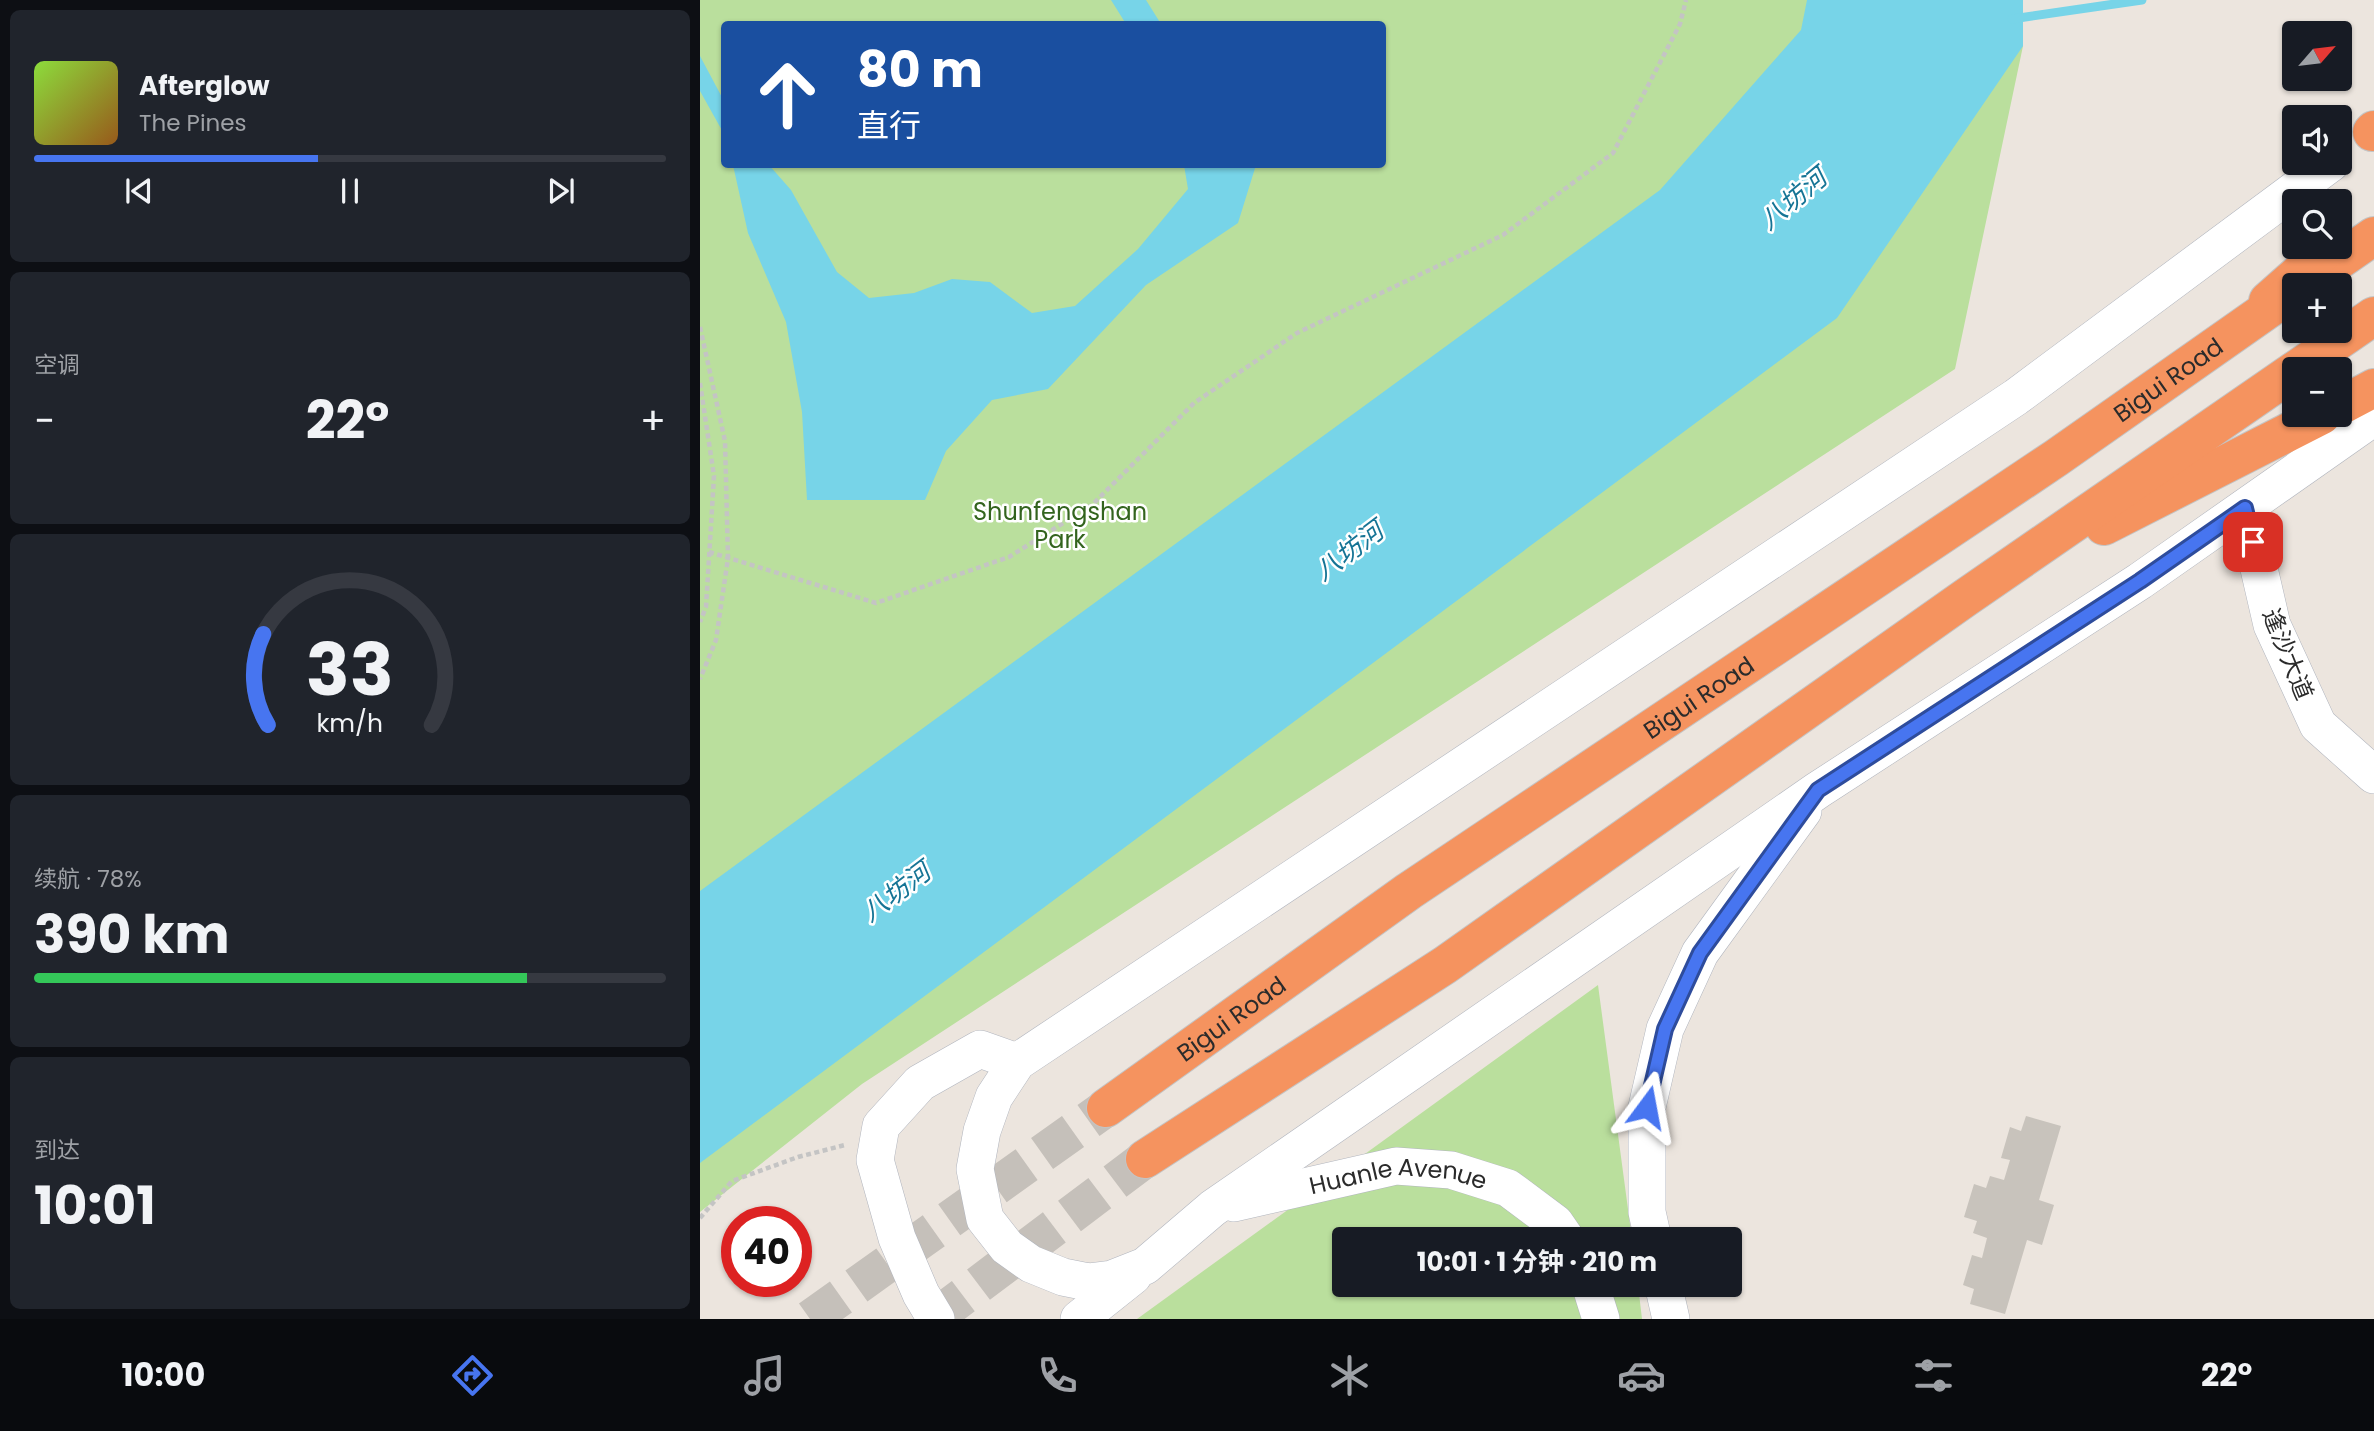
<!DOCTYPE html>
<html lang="zh">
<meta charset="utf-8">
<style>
:root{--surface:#171b24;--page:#20242c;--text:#f1f3f6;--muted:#9ea1a6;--line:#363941;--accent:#4775f0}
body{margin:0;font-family:Poppins,"Noto Sans SC",sans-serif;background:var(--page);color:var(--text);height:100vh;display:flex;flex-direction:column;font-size:26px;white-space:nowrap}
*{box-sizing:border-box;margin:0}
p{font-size:23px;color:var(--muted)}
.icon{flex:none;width:38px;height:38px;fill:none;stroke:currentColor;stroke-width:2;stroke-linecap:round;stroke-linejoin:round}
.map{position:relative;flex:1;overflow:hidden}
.details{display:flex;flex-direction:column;gap:10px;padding:10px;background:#0d0f14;width:700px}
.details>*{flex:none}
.banner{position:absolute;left:21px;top:21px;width:665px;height:147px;border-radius:7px;box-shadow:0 2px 5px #0004;background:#1a4fa0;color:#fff;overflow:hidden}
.needle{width:46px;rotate:62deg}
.controls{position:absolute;left:1582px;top:21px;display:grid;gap:14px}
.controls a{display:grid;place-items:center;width:70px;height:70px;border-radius:7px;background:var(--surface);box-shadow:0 2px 5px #0004;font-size:35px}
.speed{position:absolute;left:21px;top:1206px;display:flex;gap:14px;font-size:35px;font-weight:700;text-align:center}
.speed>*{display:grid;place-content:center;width:91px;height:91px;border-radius:50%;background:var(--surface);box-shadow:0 2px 5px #0004;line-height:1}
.speed .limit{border:10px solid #d22;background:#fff;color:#111}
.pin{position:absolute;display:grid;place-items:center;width:60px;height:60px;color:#fff;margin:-30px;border-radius:14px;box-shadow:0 4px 10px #0006}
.me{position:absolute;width:77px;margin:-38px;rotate:13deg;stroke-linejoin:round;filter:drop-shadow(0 0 5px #0008)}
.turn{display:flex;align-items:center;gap:24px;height:147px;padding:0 21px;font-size:32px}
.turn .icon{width:91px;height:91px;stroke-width:2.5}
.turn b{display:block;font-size:49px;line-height:60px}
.big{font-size:52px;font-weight:700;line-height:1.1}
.details .card{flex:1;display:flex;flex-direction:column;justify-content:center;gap:10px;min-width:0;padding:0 24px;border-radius:10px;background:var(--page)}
.details .dial{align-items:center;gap:0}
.dial svg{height:182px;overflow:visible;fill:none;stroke:var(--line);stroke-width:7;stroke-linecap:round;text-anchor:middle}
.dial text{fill:var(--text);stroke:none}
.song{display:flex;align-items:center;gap:21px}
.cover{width:84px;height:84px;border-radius:10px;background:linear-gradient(135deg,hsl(90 70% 55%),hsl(30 70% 35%))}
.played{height:7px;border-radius:4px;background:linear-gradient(90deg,var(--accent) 45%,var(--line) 45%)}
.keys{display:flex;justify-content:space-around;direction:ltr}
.heat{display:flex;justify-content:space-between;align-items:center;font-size:38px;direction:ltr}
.charge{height:10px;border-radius:5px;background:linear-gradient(90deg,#34c759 78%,var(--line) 0)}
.trip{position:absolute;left:632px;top:1227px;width:410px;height:70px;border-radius:7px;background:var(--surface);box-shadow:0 2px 5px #0004;font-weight:700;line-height:70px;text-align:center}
.dock{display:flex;height:112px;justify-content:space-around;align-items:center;background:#090b0e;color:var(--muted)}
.dock .icon{width:49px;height:49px}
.dock .current{color:var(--accent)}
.dock b{font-size:32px;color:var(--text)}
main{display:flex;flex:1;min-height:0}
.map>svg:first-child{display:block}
.green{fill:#badf9d;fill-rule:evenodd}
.water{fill:#77d4e8}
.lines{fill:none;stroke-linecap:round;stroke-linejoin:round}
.stream{stroke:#77d4e8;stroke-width:9}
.building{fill:#c8c3bc}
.highway-tunnel{stroke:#c5c0ba;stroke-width:38;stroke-dasharray:38 19;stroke-linecap:butt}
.minor-casing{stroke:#b1b5be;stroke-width:38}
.highway-casing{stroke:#c4c4c4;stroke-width:40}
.path{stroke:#c4c4c4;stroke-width:4.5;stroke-dasharray:5 3.5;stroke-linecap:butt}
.minor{stroke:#fff;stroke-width:37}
.highway{stroke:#f5935f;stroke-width:38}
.route-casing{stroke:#2e4c9c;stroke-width:18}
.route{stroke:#4775f0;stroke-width:12}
.labels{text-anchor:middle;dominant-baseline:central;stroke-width:5;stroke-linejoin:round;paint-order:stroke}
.street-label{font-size:24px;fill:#2b2b2b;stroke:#fff}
.park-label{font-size:24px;fill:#33641e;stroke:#fff}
.water-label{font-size:26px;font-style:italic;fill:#157495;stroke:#fff}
</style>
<main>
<section class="details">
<div class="card">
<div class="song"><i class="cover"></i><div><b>Afterglow</b><p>The Pines</p></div></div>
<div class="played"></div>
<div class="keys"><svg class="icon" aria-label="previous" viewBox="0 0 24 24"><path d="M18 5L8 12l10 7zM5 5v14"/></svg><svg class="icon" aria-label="pause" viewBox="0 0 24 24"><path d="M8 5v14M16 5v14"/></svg><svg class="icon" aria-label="next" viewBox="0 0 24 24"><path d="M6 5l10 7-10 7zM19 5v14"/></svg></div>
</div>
<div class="card"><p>空调</p>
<div class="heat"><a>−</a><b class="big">22°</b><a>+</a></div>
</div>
<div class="card dial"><svg viewBox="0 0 100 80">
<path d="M14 69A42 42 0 1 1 86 69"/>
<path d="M14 69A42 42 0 0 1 12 29" stroke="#4775f0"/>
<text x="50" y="56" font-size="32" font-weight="700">33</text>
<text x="50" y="72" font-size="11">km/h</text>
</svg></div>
<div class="card"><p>续航 · 78%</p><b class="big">390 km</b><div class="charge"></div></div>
<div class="card"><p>到达</p><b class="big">10:01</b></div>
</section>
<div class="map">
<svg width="1674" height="1319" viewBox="0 0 1674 1319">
<rect width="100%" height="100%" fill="#ece5de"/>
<path class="green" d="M0,0H1323V46L1255,369L162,1084L0,1212ZM24,24H682V164H24Z
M898,985L932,1239H644V1284L938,1285L942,1319H437Z"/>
<path class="water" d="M411,0H446L461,24H426Z
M1107,0H1323V46L1137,318L0,1163V891L960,190L1101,30Z
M0,56L24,101V134L0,91Z
M33,165H69L91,190L137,272L169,298L214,293L252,279L290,282L332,313L375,306L438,249L488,189L484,165H556L538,223L446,285L348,389L292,400L246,451L225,500H107L102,412L86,322L48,233Z"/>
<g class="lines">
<path class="stream" d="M1312,19L1442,0"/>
</g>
<path class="building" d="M1326,1116L1361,1126L1339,1200L1354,1205L1342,1245L1327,1240L1305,1314L1270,1304L1274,1289L1263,1285L1272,1255L1282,1258L1287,1238L1273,1233L1277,1221L1264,1217L1274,1184L1286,1188L1290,1176L1304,1180L1310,1160L1301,1158L1310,1127L1321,1131Z"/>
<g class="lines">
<path class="highway-tunnel" d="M110,1319L406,1108
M233,1319L445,1159"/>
<defs>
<g id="minor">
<path d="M1631,163L1316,397L317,1062L294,1097L282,1131L275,1169L285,1219L307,1247L331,1264L363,1277L388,1282L412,1279L445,1266L513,1208L1118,790L1440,581L1674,417"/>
<path d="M1545,508L1572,625L1618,725L1674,775"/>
<path id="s1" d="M534,1203L696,1166L751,1170L808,1188L855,1223L866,1239"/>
<path d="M953,1239L947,1212V1107L965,1029L1000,953L1103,811"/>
<path d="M890,1284L901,1319"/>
<path d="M963,1284L971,1319"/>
<path d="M236,1319L221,1294L197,1238L175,1160L181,1126L220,1083L280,1049L317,1062"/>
<path d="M379,1319L433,1276"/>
</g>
<g id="highway">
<path d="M1672,132L1674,130"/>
<path d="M1612,279L1674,236"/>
<path d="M1568,301L1629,247"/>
<path d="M1597,369L1674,316"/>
<path d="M1640,406L1674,388"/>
<path d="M1404,526L1622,415"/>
<path id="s2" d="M406,1108L709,891L1356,458L1594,291"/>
<path d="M445,1159L745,965L1265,598L1594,371"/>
</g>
</defs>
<use href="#minor" class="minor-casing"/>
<use href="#highway" class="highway-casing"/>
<path class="path" d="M0,327L25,441L28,558L16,640L0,679
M0,383L14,476L6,607L0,622
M9,552L176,603L309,557L392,505L494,403L597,333L803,235L913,153L980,24L986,0
M0,1218L32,1181L98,1157L145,1145"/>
<use href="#minor" class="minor"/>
<use href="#highway" class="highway"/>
</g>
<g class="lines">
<defs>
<path id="route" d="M947,1107L965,1029L1000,953L1118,790L1440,581L1545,508L1553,542"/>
</defs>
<use href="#route" class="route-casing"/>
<use href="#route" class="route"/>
</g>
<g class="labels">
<g class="street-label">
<text stroke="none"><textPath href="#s2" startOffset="1288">Bigui Road</textPath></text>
<text transform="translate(1588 654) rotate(68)">逢沙大道</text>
<text stroke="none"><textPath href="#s2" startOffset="721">Bigui Road</textPath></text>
<text stroke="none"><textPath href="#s2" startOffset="154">Bigui Road</textPath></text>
<text stroke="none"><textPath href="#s1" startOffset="168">Huanle Avenue</textPath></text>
</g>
<g class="park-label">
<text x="360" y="511">Shunfengshan<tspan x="360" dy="28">Park</tspan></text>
</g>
<g class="water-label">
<text transform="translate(1093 199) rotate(-40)">八坊河</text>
<text transform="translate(649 551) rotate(-37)">八坊河</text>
<text transform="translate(196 892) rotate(-37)">八坊河</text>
</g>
</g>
</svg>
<div class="controls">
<a><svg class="needle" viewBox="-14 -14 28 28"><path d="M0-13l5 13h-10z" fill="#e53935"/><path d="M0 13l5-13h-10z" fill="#9ea1a6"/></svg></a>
<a><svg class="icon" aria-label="sound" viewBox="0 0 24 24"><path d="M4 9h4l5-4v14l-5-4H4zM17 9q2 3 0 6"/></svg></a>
<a><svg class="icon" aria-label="search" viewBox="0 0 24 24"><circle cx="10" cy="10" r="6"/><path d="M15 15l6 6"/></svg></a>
<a>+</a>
<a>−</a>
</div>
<div class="speed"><div class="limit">40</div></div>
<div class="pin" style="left:1553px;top:542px;background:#d93025"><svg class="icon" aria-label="arrive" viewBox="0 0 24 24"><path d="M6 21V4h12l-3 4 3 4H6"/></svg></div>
<svg class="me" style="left:947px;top:1107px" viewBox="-20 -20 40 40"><path d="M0-17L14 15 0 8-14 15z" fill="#4775f0" stroke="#fff" stroke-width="4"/></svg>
<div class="trip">10:01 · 1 分钟 · 210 m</div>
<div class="banner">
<div class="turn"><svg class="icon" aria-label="ahead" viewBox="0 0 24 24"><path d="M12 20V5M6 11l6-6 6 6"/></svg><div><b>80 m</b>直行</div></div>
</div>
</div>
</main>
<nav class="dock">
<b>10:00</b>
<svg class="icon current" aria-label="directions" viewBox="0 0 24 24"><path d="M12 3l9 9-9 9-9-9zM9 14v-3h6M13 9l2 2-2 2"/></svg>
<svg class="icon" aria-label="music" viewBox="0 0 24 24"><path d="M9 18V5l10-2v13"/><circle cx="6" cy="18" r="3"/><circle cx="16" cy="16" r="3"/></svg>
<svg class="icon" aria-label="phone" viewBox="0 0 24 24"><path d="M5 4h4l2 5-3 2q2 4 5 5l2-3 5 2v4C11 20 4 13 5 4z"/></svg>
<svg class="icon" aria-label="climate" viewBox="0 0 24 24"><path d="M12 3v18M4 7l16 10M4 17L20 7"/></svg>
<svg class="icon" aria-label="car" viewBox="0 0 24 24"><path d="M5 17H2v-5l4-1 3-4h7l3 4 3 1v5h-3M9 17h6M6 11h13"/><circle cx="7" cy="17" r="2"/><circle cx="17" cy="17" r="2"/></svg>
<svg class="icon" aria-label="filters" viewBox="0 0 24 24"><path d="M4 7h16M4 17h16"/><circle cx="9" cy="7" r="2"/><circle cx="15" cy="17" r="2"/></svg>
<b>22°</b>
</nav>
